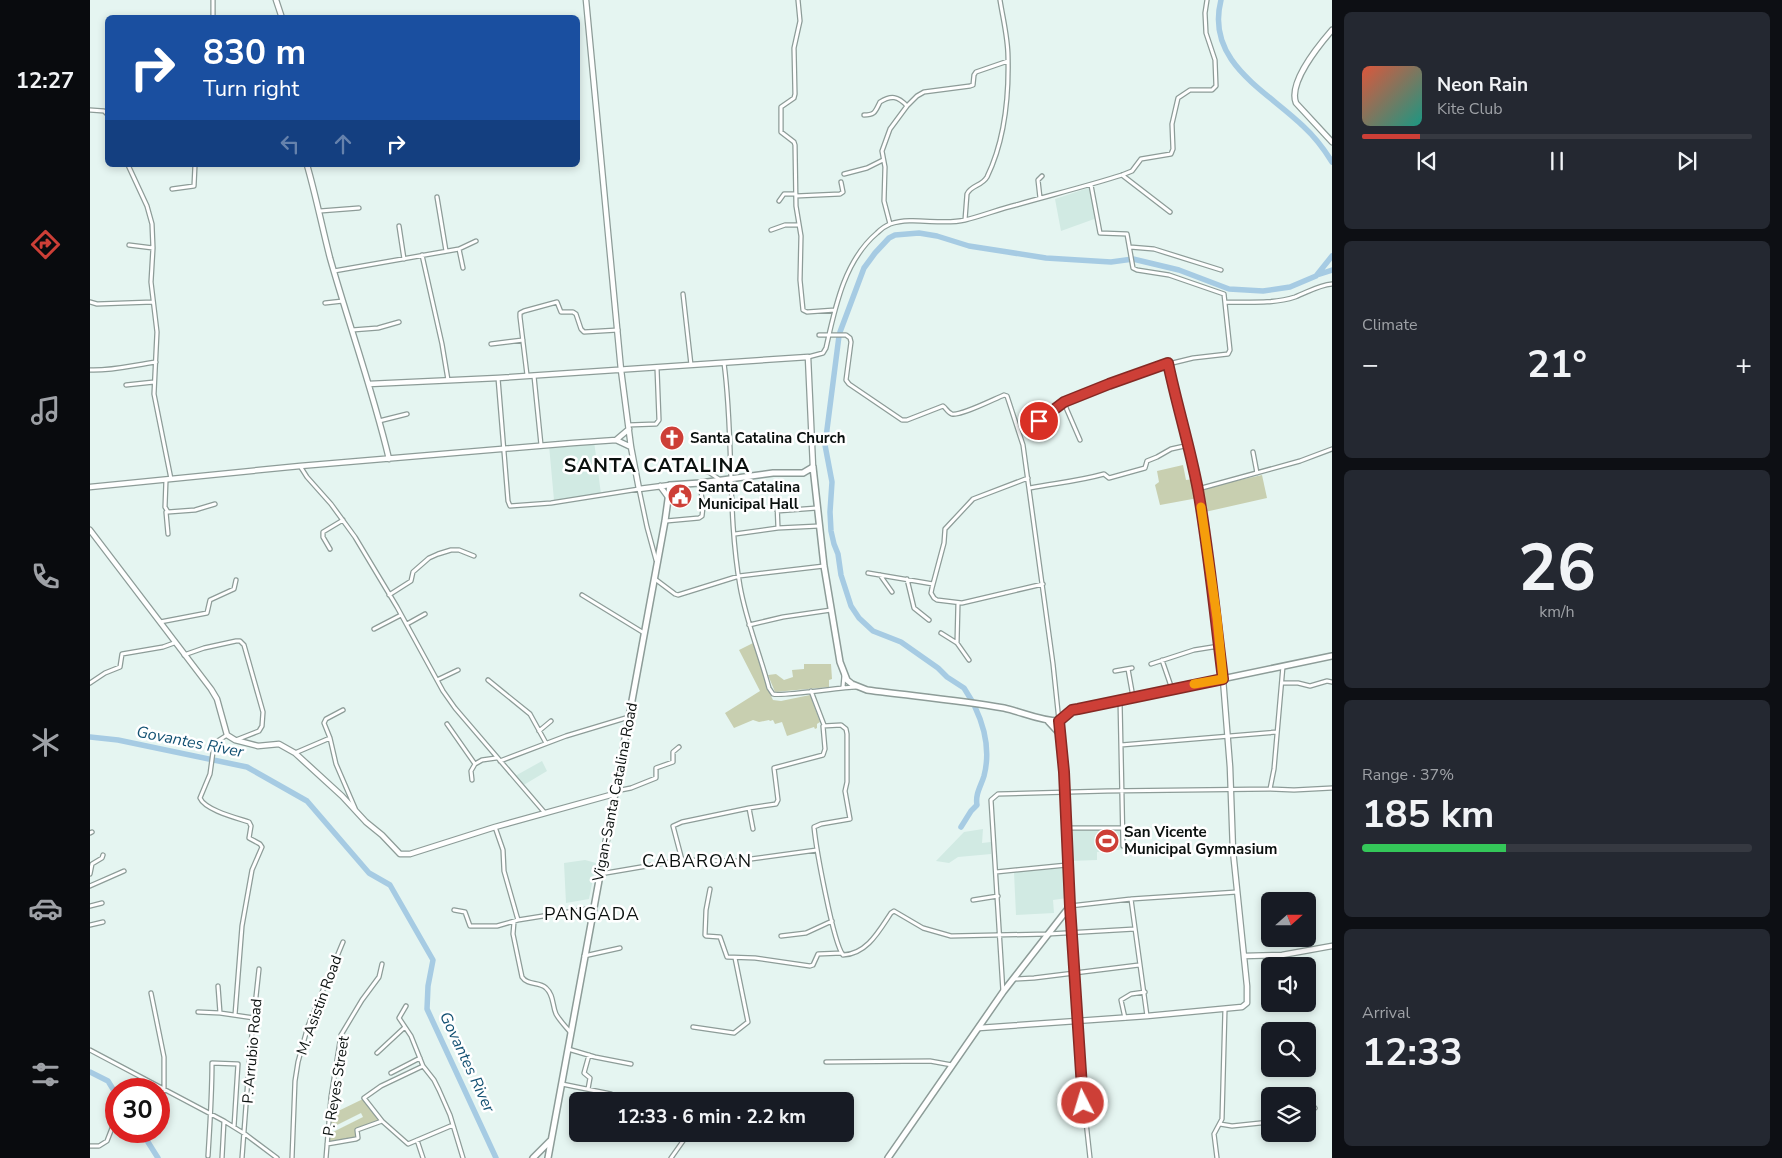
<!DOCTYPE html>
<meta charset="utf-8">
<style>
:root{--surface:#171b24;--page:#242831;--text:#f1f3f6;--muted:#9ea1a6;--line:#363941;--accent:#cd3f37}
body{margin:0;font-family:"Nunito Sans",sans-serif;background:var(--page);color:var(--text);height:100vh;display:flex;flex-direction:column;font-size:19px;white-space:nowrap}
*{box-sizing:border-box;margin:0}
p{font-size:16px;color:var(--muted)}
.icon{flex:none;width:28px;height:28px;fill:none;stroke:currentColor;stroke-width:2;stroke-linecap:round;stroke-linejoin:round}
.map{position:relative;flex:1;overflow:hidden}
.panel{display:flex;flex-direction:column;gap:12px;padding:12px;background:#0d0f14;width:450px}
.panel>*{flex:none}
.top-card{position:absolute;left:15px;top:15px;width:475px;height:152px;border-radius:8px;box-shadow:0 2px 8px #0003;background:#1a4fa0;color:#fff;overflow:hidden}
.needle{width:32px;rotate:69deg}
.fabs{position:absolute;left:1171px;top:892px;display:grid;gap:10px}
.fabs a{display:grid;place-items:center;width:55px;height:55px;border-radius:8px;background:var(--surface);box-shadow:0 2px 8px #0003;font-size:25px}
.speed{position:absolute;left:15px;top:1078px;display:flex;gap:10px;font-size:25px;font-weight:700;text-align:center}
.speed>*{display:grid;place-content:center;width:65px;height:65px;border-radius:50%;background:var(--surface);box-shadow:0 2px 8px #0003;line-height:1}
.speed .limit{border:8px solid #d22;background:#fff;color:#111}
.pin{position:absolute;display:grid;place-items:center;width:42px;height:42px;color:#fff;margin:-21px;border:2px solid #fff;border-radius:50%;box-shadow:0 1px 5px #0007}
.me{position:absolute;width:55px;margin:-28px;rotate:355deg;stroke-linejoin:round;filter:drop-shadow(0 0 4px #0008)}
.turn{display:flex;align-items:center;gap:18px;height:105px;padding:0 15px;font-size:22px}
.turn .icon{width:65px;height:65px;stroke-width:2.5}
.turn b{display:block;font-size:35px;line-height:42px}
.lanes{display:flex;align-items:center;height:48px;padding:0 15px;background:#0003;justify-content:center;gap:25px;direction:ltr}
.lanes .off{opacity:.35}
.big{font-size:38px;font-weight:700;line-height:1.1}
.panel .tile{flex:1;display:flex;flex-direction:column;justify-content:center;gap:8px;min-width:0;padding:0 18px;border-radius:8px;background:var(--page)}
.panel .dial{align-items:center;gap:0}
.dial b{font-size:65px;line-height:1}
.song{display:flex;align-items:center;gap:15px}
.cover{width:60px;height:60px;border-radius:8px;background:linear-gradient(135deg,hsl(10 70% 55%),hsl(170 70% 35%))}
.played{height:5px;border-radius:2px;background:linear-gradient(90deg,var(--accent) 15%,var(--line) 15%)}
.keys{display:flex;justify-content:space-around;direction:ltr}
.heat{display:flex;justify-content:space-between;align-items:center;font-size:28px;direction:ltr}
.charge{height:8px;border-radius:4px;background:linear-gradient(90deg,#34c759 37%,var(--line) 0)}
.trip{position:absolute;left:479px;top:1092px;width:285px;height:50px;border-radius:8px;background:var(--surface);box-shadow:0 2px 8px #0003;font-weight:700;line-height:50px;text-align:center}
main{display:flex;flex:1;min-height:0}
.dock{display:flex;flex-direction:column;width:90px;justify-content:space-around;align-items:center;background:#090b0e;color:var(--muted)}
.dock .icon{width:35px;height:35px}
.dock .current{color:var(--accent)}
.dock b{font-size:22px;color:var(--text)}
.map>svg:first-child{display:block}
.built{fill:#d1eae3}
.green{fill:#c8cfb0}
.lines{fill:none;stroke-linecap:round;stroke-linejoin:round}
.river{stroke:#a6cbe3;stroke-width:5.5}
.minor-casing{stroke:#8d9c98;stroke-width:5.5}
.tertiary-casing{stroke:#8d9c98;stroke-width:7}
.secondary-casing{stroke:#8d9c98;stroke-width:8}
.minor{stroke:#fff;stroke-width:3}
.tertiary{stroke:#fff;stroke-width:4.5}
.secondary{stroke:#fff;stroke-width:5}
.route-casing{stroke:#852924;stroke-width:12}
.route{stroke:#cd3f37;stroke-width:9}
.slow{stroke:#f59e0b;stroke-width:9}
.labels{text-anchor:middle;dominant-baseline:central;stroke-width:5;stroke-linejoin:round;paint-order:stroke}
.poi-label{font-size:15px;font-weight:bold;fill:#0a100e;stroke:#fff;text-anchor:start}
.street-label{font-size:15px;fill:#0a100e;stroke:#fff}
.water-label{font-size:16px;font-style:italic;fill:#125072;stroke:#fff}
.quarter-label{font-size:18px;letter-spacing:1px;fill:#0a100e;stroke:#fff}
.district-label{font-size:20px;font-weight:bold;letter-spacing:1px;fill:#0a100e;stroke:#fff}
</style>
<main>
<nav class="dock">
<b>12:27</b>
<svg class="icon current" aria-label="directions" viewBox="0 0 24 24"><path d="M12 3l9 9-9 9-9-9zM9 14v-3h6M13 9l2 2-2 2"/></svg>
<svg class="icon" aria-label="music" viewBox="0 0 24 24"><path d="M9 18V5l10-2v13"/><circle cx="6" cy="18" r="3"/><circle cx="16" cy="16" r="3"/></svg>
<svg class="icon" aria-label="phone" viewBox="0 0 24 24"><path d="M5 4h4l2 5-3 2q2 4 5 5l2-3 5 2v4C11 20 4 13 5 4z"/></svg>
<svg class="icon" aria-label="climate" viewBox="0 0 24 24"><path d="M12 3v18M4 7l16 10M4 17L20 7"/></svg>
<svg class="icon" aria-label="car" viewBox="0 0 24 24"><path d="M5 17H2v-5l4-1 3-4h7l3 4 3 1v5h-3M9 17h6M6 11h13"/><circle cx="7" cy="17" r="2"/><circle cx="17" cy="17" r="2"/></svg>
<svg class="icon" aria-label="filters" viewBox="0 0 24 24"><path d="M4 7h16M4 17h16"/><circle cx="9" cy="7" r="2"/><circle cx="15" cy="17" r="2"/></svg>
</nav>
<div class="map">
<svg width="1242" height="1158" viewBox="0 0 1242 1158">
<rect width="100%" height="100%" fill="#e5f5f1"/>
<path class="built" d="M1001,187L1007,218L971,231L965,199Z
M504,441L511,494L464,500L459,445Z
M452,761L457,771L432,786L425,776Z
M1035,825L1036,849L1007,852V860L980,861L978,826Z
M893,829L892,843L901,842V854L868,857L859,863L846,861L874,832Z
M495,860L506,863L499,899L476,903L474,863Z
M976,868L977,898L963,900L964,913L926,915L924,872Z"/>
<path class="green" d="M1093,465L1096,480L1104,479L1108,498L1070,505L1065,485L1069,482L1067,471Z
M1172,475L1177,498L1115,512L1110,489Z
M663,643L681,696L683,700L691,701L720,695L730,722L727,724V728L725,729L724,727L697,736L692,722L685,724L683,720L680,721L679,720L669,722L663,720L644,728L635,713L670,691L649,650Z
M714,664H741L742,679L739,680V687L685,692L678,675L686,674L694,680L703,677L702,670L714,669Z
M273,1099L289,1120L265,1131L266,1138L238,1142L239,1134L273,1117L271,1113L239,1129L240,1115Z"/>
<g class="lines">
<path class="river" d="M1131,0C1115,62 1176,90 1213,126C1225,137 1234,149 1242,162
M1227,275L1242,270
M750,332L774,268L785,253L799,238L805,235L829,233L847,236L879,246L956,258L1021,262L1043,259L1089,270L1139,289L1173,291L1200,287L1226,276L1242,256
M749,336L735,445L742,482L740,512L741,531L744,544L748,554L751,575L761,606L769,618L783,631L811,642L848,668L857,677L874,688L882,701
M0,737L28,740L157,767L217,801L279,873L300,885L343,960L338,986L337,1009L406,1158
M871,827L881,811L887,805C885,794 891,786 894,776C900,753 895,728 885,707
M0,1072L18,1081L26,1094
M51,1131L68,1158"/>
<defs>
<path id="minor" d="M708,0L710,21L704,48L705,94L704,98L691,107V132L704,142L705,145L706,206L711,236L710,280L713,310L717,312L745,310
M123,18V0
M817,106L827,96L834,92L880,86L883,85L884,75L886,72L918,61
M0,110L14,111L18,115
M774,115C785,115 785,112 790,102C801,95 808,96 817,106L800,129L792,151L795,167L794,201L800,224
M38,165L57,206L62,224L63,248L61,282L67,332L64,394L81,479
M754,174L777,168L793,160
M1032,175L1080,212
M82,189L104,186L105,165
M706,196L750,194L753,192L751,182
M347,197L356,251
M950,198L948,180L952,176
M689,201L694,194H706
M230,211L269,208
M875,220L877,194C881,185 892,186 897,177C915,140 919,98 918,57C918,38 913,19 910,0
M309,226L314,259
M681,230L695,225H709
M39,245L63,248
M1040,247L1064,249L1131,270
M369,249L373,268
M332,255L352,344L358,380
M244,271L369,249L386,241
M593,294L601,365
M0,302L7,304L63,302
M1135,302C1158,302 1184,304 1205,297C1218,292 1229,285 1242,284
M235,303L253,301
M262,330L288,328L309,322
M729,335H756L760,338L761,342L756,380L759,384L812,420H817L853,406C856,408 858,413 862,414C871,416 904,399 914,395L917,396L933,445L963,664L969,721
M401,344L433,340
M718,357L733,353L736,348C745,308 754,261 787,233C791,229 795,226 800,224C824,216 851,226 875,220C892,216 909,209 926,205C961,195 997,186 1032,175L1042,171L1051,159L1081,154L1083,149L1082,124L1088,98L1100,90H1122L1126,86L1125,60L1116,33L1115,13L1117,0
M634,363C644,437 637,512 650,586C656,621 670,654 679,688L683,694C691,697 752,687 766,687
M1078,363C1087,406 1100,447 1108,490C1119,552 1125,616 1133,679
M0,370C21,371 44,365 66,362
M437,375L430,317V313L434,311L467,302L471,312H483L486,314L491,329L494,332L528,330
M444,376L451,445
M408,378L418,501L420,506L461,503L549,489L557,527L566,560
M36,385L64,382
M974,403L990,440
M289,421L317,414
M949,421L974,403L1066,367L1103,358L1138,354L1140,350L1134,294L1079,275L1047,270L1043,268L1037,234L1010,233L1001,185
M538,425L566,424L569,420L567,368
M1163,452L1167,473
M210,466L217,477L241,504L265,537L307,607L353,691L365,708L455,813
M601,466L620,473L629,479
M938,478L883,499L855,529L854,543L842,588L841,593L844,598L847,600L872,603L953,584
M76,480L75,507L78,512L105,510L125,504
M940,488C966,483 989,481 1014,474L1019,478L1055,468L1057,461L1067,457L1081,449L1099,445
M1108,489L1210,461L1242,449
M687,503L688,528
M687,511L727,508
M76,512L78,534
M576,521L609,518L612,516L613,507L610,483
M645,534L688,528L729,526
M240,549L233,537V532L253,520
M778,573L843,584
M790,575L802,592
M565,579L585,594L588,595L649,576L734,566
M817,579L824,608L839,620
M299,595L321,581L323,572L339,558L348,554L361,550H369L384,556
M492,595L554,633
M70,622L117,613L120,600L144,589L146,580
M317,624L335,614
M659,625L693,617L741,610
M284,629L311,615
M851,633L867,643L879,660
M867,643L868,603
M94,655L114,648L146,641H150L154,645L173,712L172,726L169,731L146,740
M1072,660L1082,689
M1061,664L1104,650L1129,646
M1038,669L1043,697
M1025,671L1042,668
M347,680L368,670
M398,680L440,714L456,743
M0,683L15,673L30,667L32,654L73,647L84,643
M1192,683H1208L1220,686L1237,681L1242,682
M753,687L754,675
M721,691L734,725
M1030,700L1033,846
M253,710L236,719L234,723L240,738L246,764L265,808
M357,724L385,764L392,760L406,758
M449,731L461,721
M137,735L126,742L123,752L120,774L110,798C115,810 147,818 159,822L161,826L159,838L170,844L172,847L162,870L152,926L145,1015
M1031,745L1187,732
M205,753L240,738
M410,761L476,736L539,717
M382,780L381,771L385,764
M1180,789L1184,769L1193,666
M526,791L541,788L566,778V768L583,762V752L589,747
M659,808L663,829
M405,827L413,850L414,871L428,920
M976,828H1032
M0,833L2,832
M592,860L583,826L592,822L659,808L686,804L688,800L684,768L733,755L735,749L733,726L751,725L756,729L757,734V782L755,791L760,819L731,824L724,827C726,848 743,942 753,955C777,954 789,931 801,913L804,911L833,928L861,936L958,934L1045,929
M906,872L977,865
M0,874L2,864L12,858L13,855
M510,874L592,860L646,861L727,850
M0,886L34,871
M620,889L616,910L615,935L616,936L630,937L637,957L665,958L720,966L723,965L728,954L752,953
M1041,899L1057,1016
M883,900L908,896
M0,906L12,903
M364,910L375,912L380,926H407L428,920L503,908
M424,922L423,934L432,977C438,986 449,981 456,988C464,995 462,1005 466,1014C470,1021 476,1027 481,1033
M0,925L13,922
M691,936L716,933L742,921
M494,956L530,948
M924,979L944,978L1049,965
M128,986L130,1013
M913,992L901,800L908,794L1017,791L1180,789L1204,790L1242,788
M61,993L74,1057V1091
M316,1006L309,1018L321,1036L333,1066L344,1080L349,1090L360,1115L373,1158
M108,1012L130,1013L164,1018
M1035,1018L1031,1000L1041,994L1055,992
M603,1027L644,1033L658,1022L645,958
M478,1049L505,1057L541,1064
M0,1050L134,1121L155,1134L187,1158
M287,1053L315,1027
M736,1062L840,1061L862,1065
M301,1073L330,1058
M472,1084L521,1094L522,1096L521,1101
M498,1089L500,1078L494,1073L499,1055
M602,1101L608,1097L617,1101
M1218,1112L1225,1108
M292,1121L274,1098L291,1086L333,1066
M1130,1124L1142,1126L1180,1122
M327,1140L333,1158
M237,1144L266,1139L268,1138L267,1130L292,1121L318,1144L363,1125
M0,1146H9L17,1141L24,1123
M118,1156C120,1124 122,1094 122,1063L148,1064L144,1127
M132,1158L134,1121
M152,1158L160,1052L169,969
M202,1158L205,1081L208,1062L218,1026L253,942
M236,1158L241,1097L251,1035L272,1000L289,977L292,964
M581,1158L598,1134
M1000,1158L991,1076L980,906L1041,899L1147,892
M1127,1158L1124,1134L1132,1119L1135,1009"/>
<path id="tertiary" d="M186,0L192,18
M496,0L531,370L541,447L549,489L580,485
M1242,30C1229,45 1198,83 1206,103L1242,142
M217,165C226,196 232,227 240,258C259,325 283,391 299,459
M279,384L408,378L718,357L723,467
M526,440L539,429
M570,486L578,497
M0,487L210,466L483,443L526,440L541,447
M0,530L121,689L127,699L137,735L145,740L168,746L189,744L205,753L252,796L276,822L292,835L310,854H320L405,827L524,794
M1154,956L1192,955L1242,946
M889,1028L1057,1016L1152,1007L1157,1003V986L1143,851L1140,767L1133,679"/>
<path id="secondary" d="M958,721L971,735
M443,1158L460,1141
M458,1158L575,521L580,485L610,483L683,473H713L723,467L734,566L750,662L757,680L762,684L777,690C822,696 868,700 914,708C932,712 950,721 969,721L982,711L988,709L1242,656
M798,1158L913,992L980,906L974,771L969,721"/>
</defs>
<use href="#minor" class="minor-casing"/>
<use href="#tertiary" class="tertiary-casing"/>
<use href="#secondary" class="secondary-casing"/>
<use href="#minor" class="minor"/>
<use href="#tertiary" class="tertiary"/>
<use href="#secondary" class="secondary"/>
</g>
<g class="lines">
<defs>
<path id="route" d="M949,421L974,402L1019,384L1078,363C1087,406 1100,447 1108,490C1119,552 1125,616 1133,679L988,709L982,710L969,721L974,772L980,906L993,1103"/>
</defs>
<use href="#route" class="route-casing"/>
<use href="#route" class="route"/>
<path class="slow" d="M1104,684L1133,679L1127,618L1111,507"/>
</g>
<defs>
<symbol id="church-disc" viewBox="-11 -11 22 22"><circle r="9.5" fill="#cd3f37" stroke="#fff"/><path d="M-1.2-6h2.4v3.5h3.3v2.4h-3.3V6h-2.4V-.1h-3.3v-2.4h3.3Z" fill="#fff"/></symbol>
<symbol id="civic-disc" viewBox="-11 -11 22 22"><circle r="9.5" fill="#cd3f37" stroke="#fff"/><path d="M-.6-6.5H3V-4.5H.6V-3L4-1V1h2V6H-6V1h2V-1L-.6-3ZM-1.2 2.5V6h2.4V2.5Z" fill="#fff"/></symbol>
<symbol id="stadium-disc" viewBox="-11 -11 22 22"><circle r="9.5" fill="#cd3f37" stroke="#fff"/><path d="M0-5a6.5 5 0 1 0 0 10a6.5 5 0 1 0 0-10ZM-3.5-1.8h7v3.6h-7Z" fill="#fff"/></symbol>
</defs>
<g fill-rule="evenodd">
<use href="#church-disc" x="568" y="424" width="28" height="28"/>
<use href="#civic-disc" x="576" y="482" width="28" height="28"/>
<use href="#stadium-disc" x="1003" y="827" width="28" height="28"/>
</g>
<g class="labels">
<g class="poi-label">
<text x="600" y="438">Santa Catalina Church</text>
<text x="608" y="487">Santa Catalina<tspan x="608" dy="17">Municipal Hall</tspan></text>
<text x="1034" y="832">San Vicente<tspan x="1034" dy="17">Municipal Gymnasium</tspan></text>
</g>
<g class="street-label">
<text transform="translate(525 792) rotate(-79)">Vigan-Santa Catalina Road</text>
<text transform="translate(229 1005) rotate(-70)">M. Asistin Road</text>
<text transform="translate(162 1051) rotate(-85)">P. Arrubio Road</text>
<text transform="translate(246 1086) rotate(-81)">P. Reyes Street</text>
</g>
<g class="water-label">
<text transform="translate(100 742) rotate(11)">Govantes River</text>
<text transform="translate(377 1062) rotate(65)">Govantes River</text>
</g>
<g class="quarter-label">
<text x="607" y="861">CABAROAN</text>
<text x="502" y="914">PANGADA</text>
</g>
<g class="district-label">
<text x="567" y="465">SANTA CATALINA</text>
</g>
</g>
</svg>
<div class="fabs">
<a><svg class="needle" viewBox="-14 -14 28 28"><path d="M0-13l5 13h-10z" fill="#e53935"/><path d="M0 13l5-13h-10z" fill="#9ea1a6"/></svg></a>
<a><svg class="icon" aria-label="sound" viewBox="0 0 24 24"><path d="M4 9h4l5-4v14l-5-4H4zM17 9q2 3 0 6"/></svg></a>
<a><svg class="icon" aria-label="search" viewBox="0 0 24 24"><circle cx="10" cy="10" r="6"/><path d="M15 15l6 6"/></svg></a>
<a><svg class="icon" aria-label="layers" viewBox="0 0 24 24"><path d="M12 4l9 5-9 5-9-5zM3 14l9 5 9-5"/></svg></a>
</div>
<div class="speed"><div class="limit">30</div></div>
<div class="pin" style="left:949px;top:421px;background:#d93025"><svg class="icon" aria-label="arrive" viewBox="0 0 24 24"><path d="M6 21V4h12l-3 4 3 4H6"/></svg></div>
<svg class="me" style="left:993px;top:1103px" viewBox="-20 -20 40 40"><circle r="17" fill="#cd3f37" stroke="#fff" stroke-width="3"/><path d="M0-11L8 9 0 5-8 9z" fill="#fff"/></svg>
<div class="trip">12:33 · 6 min · 2.2 km</div>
<div class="top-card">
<div class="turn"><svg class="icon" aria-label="right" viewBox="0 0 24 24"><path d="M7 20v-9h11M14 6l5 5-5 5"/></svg><div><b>830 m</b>Turn right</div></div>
<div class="lanes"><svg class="icon off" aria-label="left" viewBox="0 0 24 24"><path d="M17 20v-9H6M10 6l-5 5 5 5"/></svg><svg class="icon off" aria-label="ahead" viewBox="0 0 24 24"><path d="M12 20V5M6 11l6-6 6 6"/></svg><svg class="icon" aria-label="right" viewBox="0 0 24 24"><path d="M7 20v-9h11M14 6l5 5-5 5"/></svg></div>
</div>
</div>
<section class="panel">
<div class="tile">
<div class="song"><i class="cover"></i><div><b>Neon Rain</b><p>Kite Club</p></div></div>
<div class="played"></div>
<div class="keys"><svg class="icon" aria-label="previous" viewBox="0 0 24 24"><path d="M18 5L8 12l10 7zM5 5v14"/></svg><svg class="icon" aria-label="pause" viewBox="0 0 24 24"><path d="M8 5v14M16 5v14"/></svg><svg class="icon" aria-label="next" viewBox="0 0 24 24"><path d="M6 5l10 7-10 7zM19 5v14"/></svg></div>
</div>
<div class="tile"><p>Climate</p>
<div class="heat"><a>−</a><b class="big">21°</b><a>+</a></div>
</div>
<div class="tile dial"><b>26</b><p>km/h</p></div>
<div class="tile"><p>Range · 37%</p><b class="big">185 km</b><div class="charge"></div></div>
<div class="tile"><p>Arrival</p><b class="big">12:33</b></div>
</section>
</main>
